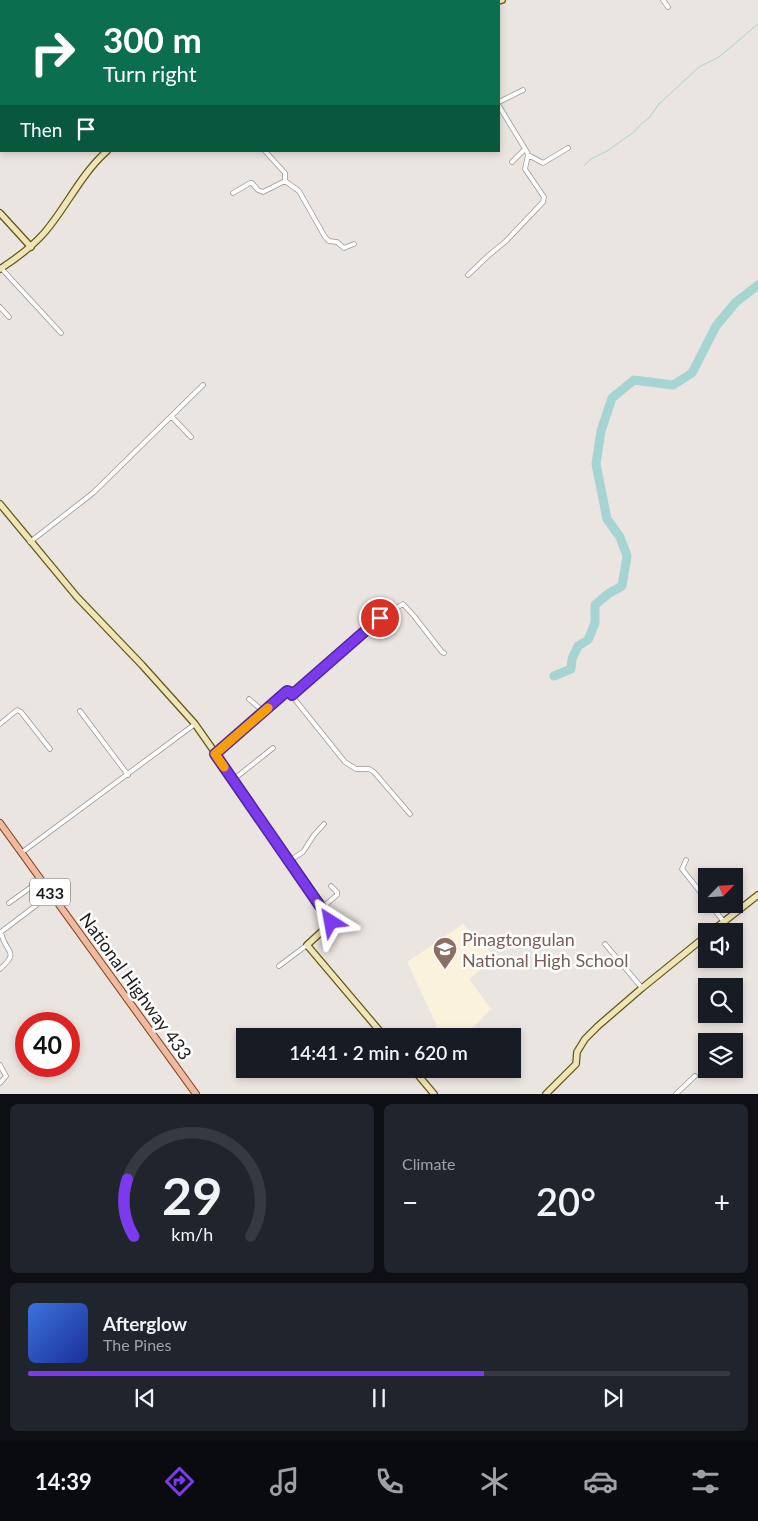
<!DOCTYPE html>
<meta charset="utf-8">
<style>
:root{--surface:#171b24;--page:#20242c;--text:#f1f3f6;--muted:#9ea1a6;--line:#363941;--accent:#7c3aed}
body{margin:0;font-family:Lato,sans-serif;background:var(--page);color:var(--text);height:100vh;display:flex;flex-direction:column;font-size:19px;white-space:nowrap}
*{box-sizing:border-box;margin:0}
p{font-size:16px;color:var(--muted)}
.icon{flex:none;width:28px;height:28px;fill:none;stroke:currentColor;stroke-width:2;stroke-linecap:round;stroke-linejoin:round}
.map{position:relative;height:1094px;overflow:hidden}
.sheet{display:flex;flex-direction:column;gap:10px;padding:10px;background:#0d0f14;flex:1}
.sheet>*{flex:none}
.top-card{position:absolute;left:0px;top:0px;width:500px;height:152px;box-shadow:0 2px 8px #0003;background:#0b6e4f;color:#fff;overflow:hidden}
.needle{width:32px;rotate:65deg}
.controls{position:absolute;left:698px;top:868px;display:grid;gap:10px}
.controls a{display:grid;place-items:center;width:45px;height:45px;border-radius:0px;background:var(--surface);box-shadow:0 2px 8px #0003;font-size:25px}
.speed{position:absolute;left:15px;top:1012px;display:flex;gap:10px;font-size:25px;font-weight:700;text-align:center}
.speed>*{display:grid;place-content:center;width:65px;height:65px;border-radius:50%;background:var(--surface);box-shadow:0 2px 8px #0003;line-height:1}
.speed .limit{border:8px solid #d22;background:#fff;color:#111}
.pin{position:absolute;display:grid;place-items:center;width:42px;height:42px;color:#fff;margin:-21px;border:2px solid #fff;border-radius:50%;box-shadow:0 1px 5px #0007}
.me{position:absolute;width:55px;margin:-28px;rotate:326deg;stroke-linejoin:round;filter:drop-shadow(0 0 4px #0008)}
.turn{display:flex;align-items:center;gap:18px;height:105px;padding:0 20px;font-size:22px}
.turn .icon{width:65px;height:65px;stroke-width:2.5}
.turn b{display:block;font-size:35px;line-height:42px}
.then{display:flex;align-items:center;height:48px;padding:0 20px;background:#0003;gap:10px;font-size:19px}
.big{font-size:38px;font-weight:600;line-height:1.1}
.sheet .card{flex:1;display:flex;flex-direction:column;justify-content:center;gap:8px;min-width:0;padding:0 18px;border-radius:8px;background:var(--page)}
.sheet .dial{align-items:center;gap:0}
.dial svg{height:130px;overflow:visible;fill:none;stroke:var(--line);stroke-width:7;stroke-linecap:round;text-anchor:middle}
.dial text{fill:var(--text);stroke:none}
.song{display:flex;align-items:center;gap:15px}
.cover{width:60px;height:60px;border-radius:8px;background:linear-gradient(135deg,hsl(220 70% 55%),hsl(230 70% 35%))}
.played{height:5px;border-radius:2px;background:linear-gradient(90deg,var(--accent) 65%,var(--line) 65%)}
.keys{display:flex;justify-content:space-around;direction:ltr}
.heat{display:flex;justify-content:space-between;align-items:center;font-size:28px;direction:ltr}
.sheet .tiles{flex:1;display:grid;gap:10px;grid-template-columns:1fr 1fr}
.card:last-child{grid-column:span 2}
.trip{position:absolute;left:236px;top:1028px;width:285px;height:50px;border-radius:0px;background:var(--surface);box-shadow:0 2px 8px #0003;font-weight:600;line-height:50px;text-align:center}
.menu{display:flex;height:80px;justify-content:space-around;align-items:center;background:#090b0e;color:var(--muted)}
.menu .icon{width:35px;height:35px}
.menu .current{color:var(--accent)}
.menu b{font-size:22px;color:var(--text)}
.map>svg:first-child{display:block}
.education{fill:#faf2db}
.lines{fill:none;stroke-linecap:round;stroke-linejoin:round}
.stream{stroke:#a6d4d2;stroke-width:1}
.river{stroke:#a6d4d2;stroke-width:9}
.street-casing{stroke:#989898;stroke-width:5.5}
.secondary-casing{stroke:#625611;stroke-width:8}
.primary-casing{stroke:#803f12;stroke-width:8}
.street{stroke:#fff;stroke-width:4}
.secondary{stroke:#f0e5ba;stroke-width:5.5}
.primary{stroke:#efbaa2;stroke-width:6}
.route-casing{stroke:#51269a;stroke-width:12}
.route{stroke:#7c3aed;stroke-width:9}
.slow{stroke:#f59e0b;stroke-width:9}
.labels{text-anchor:middle;dominant-baseline:central;stroke-width:5;stroke-linejoin:round;paint-order:stroke}
.shield{fill:#fff;stroke:#5f5f5f;stroke-width:1}
.shield-label{font-size:16px;font-weight:bold;fill:#1b1b1b}
.education-label{font-size:18px;fill:#785e54;stroke:#fff;text-anchor:start}
.street-label{font-size:18px;fill:#1b1b1b;stroke:#fff}
</style>
<div class="map">
<svg width="758" height="1094" viewBox="0 0 758 1094">
<rect width="100%" height="100%" fill="#ebe5e1"/>
<path class="education" d="M463,924L496,957L469,979L491,1009L465,1036H427L437,1026L407,962Z"/>
<g class="lines">
<path class="stream" d="M584,166L591,159L607,151L634,132L641,124L649,118L659,104L699,67L719,57L758,24"/>
<path class="river" d="M554,676L571,669L572,659L578,646L588,640L595,623V605L608,594L622,586L627,556L620,537L607,519L596,464L601,431L612,398L634,380L673,385L692,373L716,326L736,302L758,285"/>
<defs>
<path id="street" d="M344,0L345,1
M663,0L668,7
M499,102L523,90
M528,155L543,163L568,148
M512,162L525,149
M285,181L299,191L325,237L329,241L337,242L344,248L354,244
M233,193L250,183H252L258,190L263,192L285,181V173L265,151
M1,268L61,333
M468,275L489,255L506,241L543,202L544,197L525,169L528,155L527,152L499,106
M0,307L9,317
M172,417L191,437
M30,542L93,493L203,385
M292,695L380,618L403,604L414,616L442,652L444,653
M249,699L264,712
M80,711L128,775
M0,724L17,710L21,712L50,749
M215,754L288,691L345,762L356,769H369L374,772L410,814
M234,779L273,748
M21,853L195,724
M686,860L682,869L706,899
M289,861L303,852L314,835L324,824
M9,903L41,880
M710,904L724,922
M323,907L337,895V892L331,886
M605,944L642,988
M279,966L307,945
M0,969C21,950 5,954 1,932L51,894
M0,1065L6,1076L0,1083
M676,1094L695,1076"/>
<path id="secondary" d="M443,0L444,1
M323,1L324,0
M499,1L502,0
M0,213L31,247
M0,269C17,258 32,247 45,232C67,206 81,174 107,151
M0,504L77,597L142,665L195,724L330,917V924L307,945L384,1036
M712,931L758,895
M413,1069L434,1094
M546,1094L576,1064L577,1052L585,1039L598,1026L642,988L706,936"/>
<path id="primary" d="M0,823L196,1094"/>
</defs>
<use href="#street" class="street-casing"/>
<use href="#secondary" class="secondary-casing"/>
<use href="#primary" class="primary-casing"/>
<use href="#street" class="street"/>
<use href="#secondary" class="secondary"/>
<use href="#primary" class="primary"/>
</g>
<g class="lines">
<defs>
<path id="route" d="M331,922L215,754L287,691L290,692L292,695L380,618"/>
</defs>
<use href="#route" class="route-casing"/>
<use href="#route" class="route"/>
<path class="slow" d="M224,767L215,754L268,708"/>
</g>
<defs>
<symbol id="school-pin" viewBox="-11 -11 22 30"><path d="M0 17L-7.5 6A9.5 9.5 0 1 1 7.5 6Z" fill="#8d6e63" stroke="#fff"/><path d="M0-5L7-2L0 1L-7-2ZM-4 1L0 2.5L4 1V4Q0 6-4 4Z" fill="#fff"/></symbol>
</defs>
<g fill-rule="evenodd">
<use href="#school-pin" x="431" y="935" width="28" height="38"/>
</g>
<g class="labels">
<rect class="shield" x="30" y="878.5" width="40" height="27" rx="4"/>
<g class="shield-label">
<text x="50" y="892">433</text>
</g>
<g class="education-label">
<text x="462" y="939">Pinagtongulan<tspan x="462" dy="21">National High School</tspan></text>
</g>
<g class="street-label">
<text transform="translate(136 986) rotate(54)">National Highway 433</text>
</g>
</g>
</svg>
<div class="controls">
<a><svg class="needle" viewBox="-14 -14 28 28"><path d="M0-13l5 13h-10z" fill="#e53935"/><path d="M0 13l5-13h-10z" fill="#9ea1a6"/></svg></a>
<a><svg class="icon" aria-label="sound" viewBox="0 0 24 24"><path d="M4 9h4l5-4v14l-5-4H4zM17 9q2 3 0 6"/></svg></a>
<a><svg class="icon" aria-label="search" viewBox="0 0 24 24"><circle cx="10" cy="10" r="6"/><path d="M15 15l6 6"/></svg></a>
<a><svg class="icon" aria-label="layers" viewBox="0 0 24 24"><path d="M12 4l9 5-9 5-9-5zM3 14l9 5 9-5"/></svg></a>
</div>
<div class="speed"><div class="limit">40</div></div>
<div class="pin" style="left:380px;top:618px;background:#d93025"><svg class="icon" aria-label="arrive" viewBox="0 0 24 24"><path d="M6 21V4h12l-3 4 3 4H6"/></svg></div>
<svg class="me" style="left:331px;top:922px" viewBox="-20 -20 40 40"><path d="M0-17L14 15 0 8-14 15z" fill="#7c3aed" stroke="#fff" stroke-width="4"/></svg>
<div class="trip">14:41 · 2 min · 620 m</div>
<div class="top-card">
<div class="turn"><svg class="icon" aria-label="right" viewBox="0 0 24 24"><path d="M7 20v-9h11M14 6l5 5-5 5"/></svg><div><b>300 m</b>Turn right</div></div>
<div class="then">Then<svg class="icon" aria-label="arrive" viewBox="0 0 24 24"><path d="M6 21V4h12l-3 4 3 4H6"/></svg></div>
</div>
</div>
<section class="sheet">
<div class="tiles">
<div class="card dial"><svg viewBox="0 0 100 80">
<path d="M14 69A42 42 0 1 1 86 69"/>
<path d="M14 69A42 42 0 0 1 10 34" stroke="#7c3aed"/>
<text x="50" y="56" font-size="32" font-weight="700">29</text>
<text x="50" y="72" font-size="11">km/h</text>
</svg></div>
<div class="card"><p>Climate</p>
<div class="heat"><a>−</a><b class="big">20°</b><a>+</a></div>
</div>
<div class="card">
<div class="song"><i class="cover"></i><div><b>Afterglow</b><p>The Pines</p></div></div>
<div class="played"></div>
<div class="keys"><svg class="icon" aria-label="previous" viewBox="0 0 24 24"><path d="M18 5L8 12l10 7zM5 5v14"/></svg><svg class="icon" aria-label="pause" viewBox="0 0 24 24"><path d="M8 5v14M16 5v14"/></svg><svg class="icon" aria-label="next" viewBox="0 0 24 24"><path d="M6 5l10 7-10 7zM19 5v14"/></svg></div>
</div>
</div>
</section>
<nav class="menu">
<b>14:39</b>
<svg class="icon current" aria-label="directions" viewBox="0 0 24 24"><path d="M12 3l9 9-9 9-9-9zM9 14v-3h6M13 9l2 2-2 2"/></svg>
<svg class="icon" aria-label="music" viewBox="0 0 24 24"><path d="M9 18V5l10-2v13"/><circle cx="6" cy="18" r="3"/><circle cx="16" cy="16" r="3"/></svg>
<svg class="icon" aria-label="phone" viewBox="0 0 24 24"><path d="M5 4h4l2 5-3 2q2 4 5 5l2-3 5 2v4C11 20 4 13 5 4z"/></svg>
<svg class="icon" aria-label="climate" viewBox="0 0 24 24"><path d="M12 3v18M4 7l16 10M4 17L20 7"/></svg>
<svg class="icon" aria-label="car" viewBox="0 0 24 24"><path d="M5 17H2v-5l4-1 3-4h7l3 4 3 1v5h-3M9 17h6M6 11h13"/><circle cx="7" cy="17" r="2"/><circle cx="17" cy="17" r="2"/></svg>
<svg class="icon" aria-label="filters" viewBox="0 0 24 24"><path d="M4 7h16M4 17h16"/><circle cx="9" cy="7" r="2"/><circle cx="15" cy="17" r="2"/></svg>
</nav>
